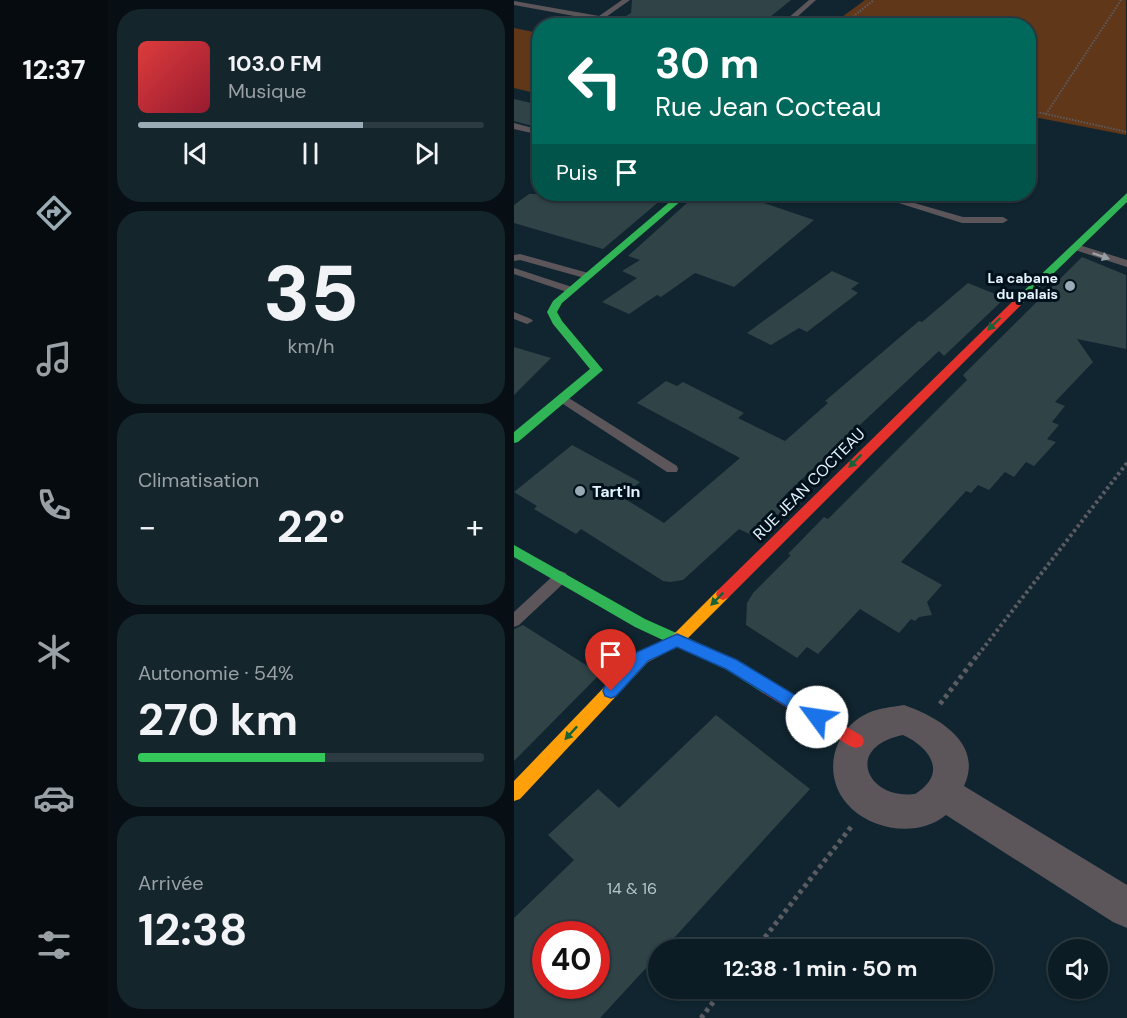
<!DOCTYPE html>
<html lang="fr">
<meta charset="utf-8">
<style>
:root{--surface:#0c1c24;--page:#15252c;--text:#f1f3f6;--muted:#9aa1a6;--line:#2c3a41;--accent:#9aabb5}
body{margin:0;font-family:"DM Sans",sans-serif;background:var(--page);color:var(--text);height:100vh;display:flex;flex-direction:column;font-size:22px;white-space:nowrap}
*{box-sizing:border-box;margin:0}
p{font-size:20px;color:var(--muted)}
.icon{flex:none;width:33px;height:33px;fill:none;stroke:currentColor;stroke-width:2;stroke-linecap:round;stroke-linejoin:round}
.map{position:relative;flex:1;overflow:hidden}
.panel{display:flex;flex-direction:column;gap:9px;padding:9px;background:#070f14;width:406px}
.panel>*{flex:none}
.banner{position:absolute;left:18px;top:18px;width:504px;height:183px;border-radius:24px;box-shadow:0 2px 4px #0004,0 0 0 2px var(--line);background:#00695c;color:#fff;overflow:hidden}
.tools{position:absolute;left:534px;top:939px;display:grid;gap:12px}
.tools a{display:grid;place-items:center;width:60px;height:60px;border-radius:50%;background:var(--surface);box-shadow:0 2px 4px #0004,0 0 0 2px var(--line);font-size:30px}
.speed{position:absolute;left:18px;top:921px;display:flex;gap:12px;font-size:30px;font-weight:700;text-align:center}
.speed>*{display:grid;place-content:center;width:78px;height:78px;border-radius:50%;background:var(--surface);box-shadow:0 2px 4px #0004,0 0 0 2px var(--line);line-height:1}
.speed .limit{border:9px solid #d22;background:#fff;color:#111}
.pin{position:absolute;display:grid;place-items:center;width:51px;height:51px;color:#fff;margin:-62px -26px;border-radius:50% 50% 50% 0;rotate:-45deg;box-shadow:0 0 6px #0007}
.pin .icon{rotate:45deg}
.me{position:absolute;width:66px;margin:-33px;rotate:301deg;stroke-linejoin:round;filter:drop-shadow(0 0 4px #0008)}
.turn{display:flex;align-items:center;gap:21px;height:126px;padding:0 24px;font-size:27px}
.turn .icon{width:78px;height:78px;stroke-width:2.5}
.turn b{display:block;font-size:42px;line-height:51px}
.then{display:flex;align-items:center;height:57px;padding:0 24px;background:#0003;gap:12px;font-size:22px}
.big{font-size:45px;font-weight:700;line-height:1.1}
.panel .widget{flex:1;display:flex;flex-direction:column;justify-content:center;gap:9px;min-width:0;padding:0 21px;border-radius:24px;background:var(--page)}
.panel .dial{align-items:center;gap:0}
.dial b{font-size:78px;line-height:1}
.song{display:flex;align-items:center;gap:18px}
.cover{width:72px;height:72px;border-radius:9px;background:linear-gradient(135deg,hsl(0 70% 55%),hsl(350 70% 35%))}
.played{height:6px;border-radius:3px;background:linear-gradient(90deg,var(--accent) 65%,var(--line) 65%)}
.keys{display:flex;justify-content:space-around;direction:ltr}
.heat{display:flex;justify-content:space-between;align-items:center;font-size:33px;direction:ltr}
.charge{height:9px;border-radius:4px;background:linear-gradient(90deg,#34c759 54%,var(--line) 0)}
.trip{position:absolute;left:134px;top:939px;width:345px;height:60px;border-radius:30px;background:var(--surface);box-shadow:0 2px 4px #0004,0 0 0 2px var(--line);font-weight:700;line-height:60px;text-align:center}
main{display:flex;flex:1;min-height:0}
.tabs{display:flex;flex-direction:column;width:108px;justify-content:space-around;align-items:center;background:#050b0e;color:var(--muted)}
.tabs .icon{width:42px;height:42px}
.tabs .current{color:var(--accent)}
.tabs b{font-size:27px;color:var(--text)}
.map>svg:first-child{display:block}
.green{fill:#603719}
.building{fill:#304346;fill-rule:evenodd}
.lines{fill:none;stroke-linecap:round;stroke-linejoin:round}
.path-far2{stroke:#5b5c62;stroke-width:2;stroke-dasharray:1.5 1.5;stroke-linecap:butt}
.path-far1{stroke:#5b5c62;stroke-width:4;stroke-dasharray:3 3;stroke-linecap:butt}
.path{stroke:#5b5c62;stroke-width:5;stroke-dasharray:4 4;stroke-linecap:butt}
.lane{fill:#5c565b;fill-rule:evenodd}
.street{fill:#5c565b;fill-rule:evenodd}
.fast{fill:#30b455;fill-rule:evenodd}
.slow{fill:#ff9f0a;fill-rule:evenodd}
.jam{fill:#e5322d;fill-rule:evenodd}
.oneway{fill:#999da4}
.oneway2{fill:#186238}
.route{fill:#1a73e8;stroke:#114b97;stroke-width:1.5}
.poi-dot{fill:#9aabb5;stroke:#01111c;stroke-width:2}
.labels{text-anchor:middle;dominant-baseline:central;stroke-width:6;stroke-linejoin:round;paint-order:stroke}
.far-poi-label{font-size:14px;font-weight:bold;fill:#e4f3fd;stroke:#01111c;text-anchor:end}
.street-label{font-size:16px;fill:#e4f3fd;stroke:#01111c}
.poi-label{font-size:16px;font-weight:bold;fill:#e4f3fd;stroke:#01111c;text-anchor:start}
.near-number-label{font-size:16px;fill:#b7c7cf}
</style>
<main>
<nav class="tabs">
<b>12:37</b>
<svg class="icon current" aria-label="directions" viewBox="0 0 24 24"><path d="M12 3l9 9-9 9-9-9zM9 14v-3h6M13 9l2 2-2 2"/></svg>
<svg class="icon" aria-label="music" viewBox="0 0 24 24"><path d="M9 18V5l10-2v13"/><circle cx="6" cy="18" r="3"/><circle cx="16" cy="16" r="3"/></svg>
<svg class="icon" aria-label="phone" viewBox="0 0 24 24"><path d="M5 4h4l2 5-3 2q2 4 5 5l2-3 5 2v4C11 20 4 13 5 4z"/></svg>
<svg class="icon" aria-label="climate" viewBox="0 0 24 24"><path d="M12 3v18M4 7l16 10M4 17L20 7"/></svg>
<svg class="icon" aria-label="car" viewBox="0 0 24 24"><path d="M5 17H2v-5l4-1 3-4h7l3 4 3 1v5h-3M9 17h6M6 11h13"/><circle cx="7" cy="17" r="2"/><circle cx="17" cy="17" r="2"/></svg>
<svg class="icon" aria-label="filters" viewBox="0 0 24 24"><path d="M4 7h16M4 17h16"/><circle cx="9" cy="7" r="2"/><circle cx="15" cy="17" r="2"/></svg>
</nav>
<section class="panel">
<div class="widget">
<div class="song"><i class="cover"></i><div><b>103.0 FM</b><p>Musique</p></div></div>
<div class="played"></div>
<div class="keys"><svg class="icon" aria-label="previous" viewBox="0 0 24 24"><path d="M18 5L8 12l10 7zM5 5v14"/></svg><svg class="icon" aria-label="pause" viewBox="0 0 24 24"><path d="M8 5v14M16 5v14"/></svg><svg class="icon" aria-label="next" viewBox="0 0 24 24"><path d="M6 5l10 7-10 7zM19 5v14"/></svg></div>
</div>
<div class="widget dial"><b>35</b><p>km/h</p></div>
<div class="widget"><p>Climatisation</p>
<div class="heat"><a>−</a><b class="big">22°</b><a>+</a></div>
</div>
<div class="widget"><p>Autonomie · 54%</p><b class="big">270 km</b><div class="charge"></div></div>
<div class="widget"><p>Arrivée</p><b class="big">12:38</b></div>
</section>
<div class="map">
<svg width="613" height="1018" viewBox="0 0 613 1018">
<rect width="100%" height="100%" fill="#102530"/>
<path class="green" d="M351,0H612V135L515,116L514,26L317,25Z
M0,28L25,33V94L0,88Z"/>
<path class="building" d="M118,0H277L245,26H188L163,21L162,26H135L109,18L117,13Z
M0,99L26,105V128L0,121Z
M15,194H100L131,202L133,194H154L89,249L0,223V205Z
M183,194H262L250,203L300,220L220,287L181,273L147,297L143,295L115,314L88,302L123,278L108,271L126,260L114,256Z
M568,257L612,275V349L563,339L579,362L541,402L551,406L538,422L545,425L533,439L542,442L520,466L512,462L500,477L491,472L475,490L464,485L457,493L452,491L387,562L428,585L413,602L418,615L405,617L401,621L397,619L385,633L346,609L304,654L293,647L283,658L232,625L233,603L239,593L277,555L274,554L310,517L314,519L453,380L449,375Z
M318,271L345,283L337,289L344,293L293,332L285,328L257,345L233,333Z
M454,283L491,298L430,356L425,351L271,495L280,500L242,537L225,529L169,580L156,582L149,581L67,529L62,534L20,509L23,506L0,492L58,445L126,482L108,497L150,523L226,458L123,403L152,381L163,386L169,382L230,413L224,418L271,441L314,403L311,401L405,321L408,322Z
M0,347L37,358L0,395Z
M9,625L86,674L0,761V629Z
M202,715L296,789L149,950H144V955L86,1018H0V918L60,860L34,835L84,789L105,808ZM32,934H82V986H32Z"/>
<g class="lines">
<path class="path-far2" d="M327,26L360,0
M514,110L613,132
M532,114L607,0"/>
<path class="path-far1" d="M464,655L613,463"/>
<path class="path" d="M426,704L465,653
M241,950L337,827
M187,1018L210,988"/>
<path class="lane" d="M108,0H116L92,17L133,26H115L0,5V1L85,16Z
M295,0H302L273,26H265Z
M0,123L26,130V135L0,129Z
M356,194H369L449,217H489L494,220L489,223H448Z
M562,244L613,260V267L558,249L557,247Z
M6,254L78,274L79,276L74,279L6,260L0,261V255Z
M0,268L61,288L62,290L61,292H53L0,274Z
M0,312L17,319L19,321L13,324L0,319Z
M50,395L163,466L164,469L163,472H153L46,402L44,399L46,396Z
M47,571L52,573L54,577L52,581L5,625L0,627V612L42,573Z"/>
<path class="street" d="M390,705C424,717 470,743 450,786L613,885V928L599,922L432,815C405,837 362,831 338,809C306,780 317,730 354,713C365,708 378,707 390,705ZM389,735C417,748 434,774 401,794C353,800 329,747 389,735Z"/>
<path class="fast" d="M613,193V202L507,305H499V301Z
M165,194H175L48,303L43,312L48,321L89,370L4,442L0,443V432L76,369L39,324L33,312L39,301Z
M0,545L131,619L223,660L261,683L263,688L261,693L255,695L249,693L213,670L121,627L0,557Z"/>
<path class="slow" d="M209,588L214,590L216,594L214,598L168,644L134,662L6,799L0,801V781L124,652L158,636L204,590Z"/>
<path class="jam" d="M503,300L508,303L507,305L214,598L209,600L204,598L202,594L204,590L499,301Z
M255,681L348,736L350,741L348,746L342,748L336,746L249,693L247,688L249,683Z"/>
</g>
<defs><path id="oneway-solid" d="M-6-.8H1V-3.2L6.5 0L1 3.2V.8H-6Z" transform="scale(1.5)"/></defs>
<use class="oneway" href="#oneway-solid" transform="translate(587 256) rotate(19)"/>
<g class="oneway2">
<use href="#oneway-solid" transform="translate(480 324) rotate(136)"/>
<use href="#oneway-solid" transform="translate(341 461) rotate(135)"/>
<use href="#oneway-solid" transform="translate(203 599) rotate(135)"/>
<use href="#oneway-solid" transform="translate(57 733) rotate(133)"/>
</g>
<path class="route" d="M163,634L223,660L309,712L312,717L309,722L303,724L298,722L212,669L163,647L134,661L102,696L97,698L91,696L89,691L91,686L123,652Z"/>
<g class="poi-dot">
<circle cx="556" cy="286" r="6"/>
<circle cx="66" cy="491" r="6"/>
</g>
<g class="labels">
<g class="far-poi-label">
<text x="544" y="278">La cabane<tspan x="544" dy="16">du palais</tspan></text>
</g>
<g class="street-label">
<text transform="translate(295 484) rotate(-45)">RUE JEAN COCTEAU</text>
</g>
<g class="poi-label">
<text x="78" y="491">Tart'In</text>
</g>
<g class="near-number-label">
<text x="118" y="888">14 &amp; 16</text>
</g>
</g>
</svg>
<div class="tools">
<a><svg class="icon" aria-label="sound" viewBox="0 0 24 24"><path d="M4 9h4l5-4v14l-5-4H4zM17 9q2 3 0 6"/></svg></a>
</div>
<div class="speed"><div class="limit">40</div></div>
<div class="pin" style="left:97px;top:691px;background:#d93025"><svg class="icon" aria-label="arrive" viewBox="0 0 24 24"><path d="M6 21V4h12l-3 4 3 4H6"/></svg></div>
<svg class="me" style="left:303px;top:717px" viewBox="-20 -20 40 40"><circle r="19" fill="#fff"/><path d="M0-13L10 11 0 6-10 11z" fill="#1a73e8"/></svg>
<div class="trip">12:38 · 1 min · 50 m</div>
<div class="banner">
<div class="turn"><svg class="icon" aria-label="left" viewBox="0 0 24 24"><path d="M17 20v-9H6M10 6l-5 5 5 5"/></svg><div><b>30 m</b>Rue Jean Cocteau</div></div>
<div class="then">Puis<svg class="icon" aria-label="arrive" viewBox="0 0 24 24"><path d="M6 21V4h12l-3 4 3 4H6"/></svg></div>
</div>
</div>
</main>
